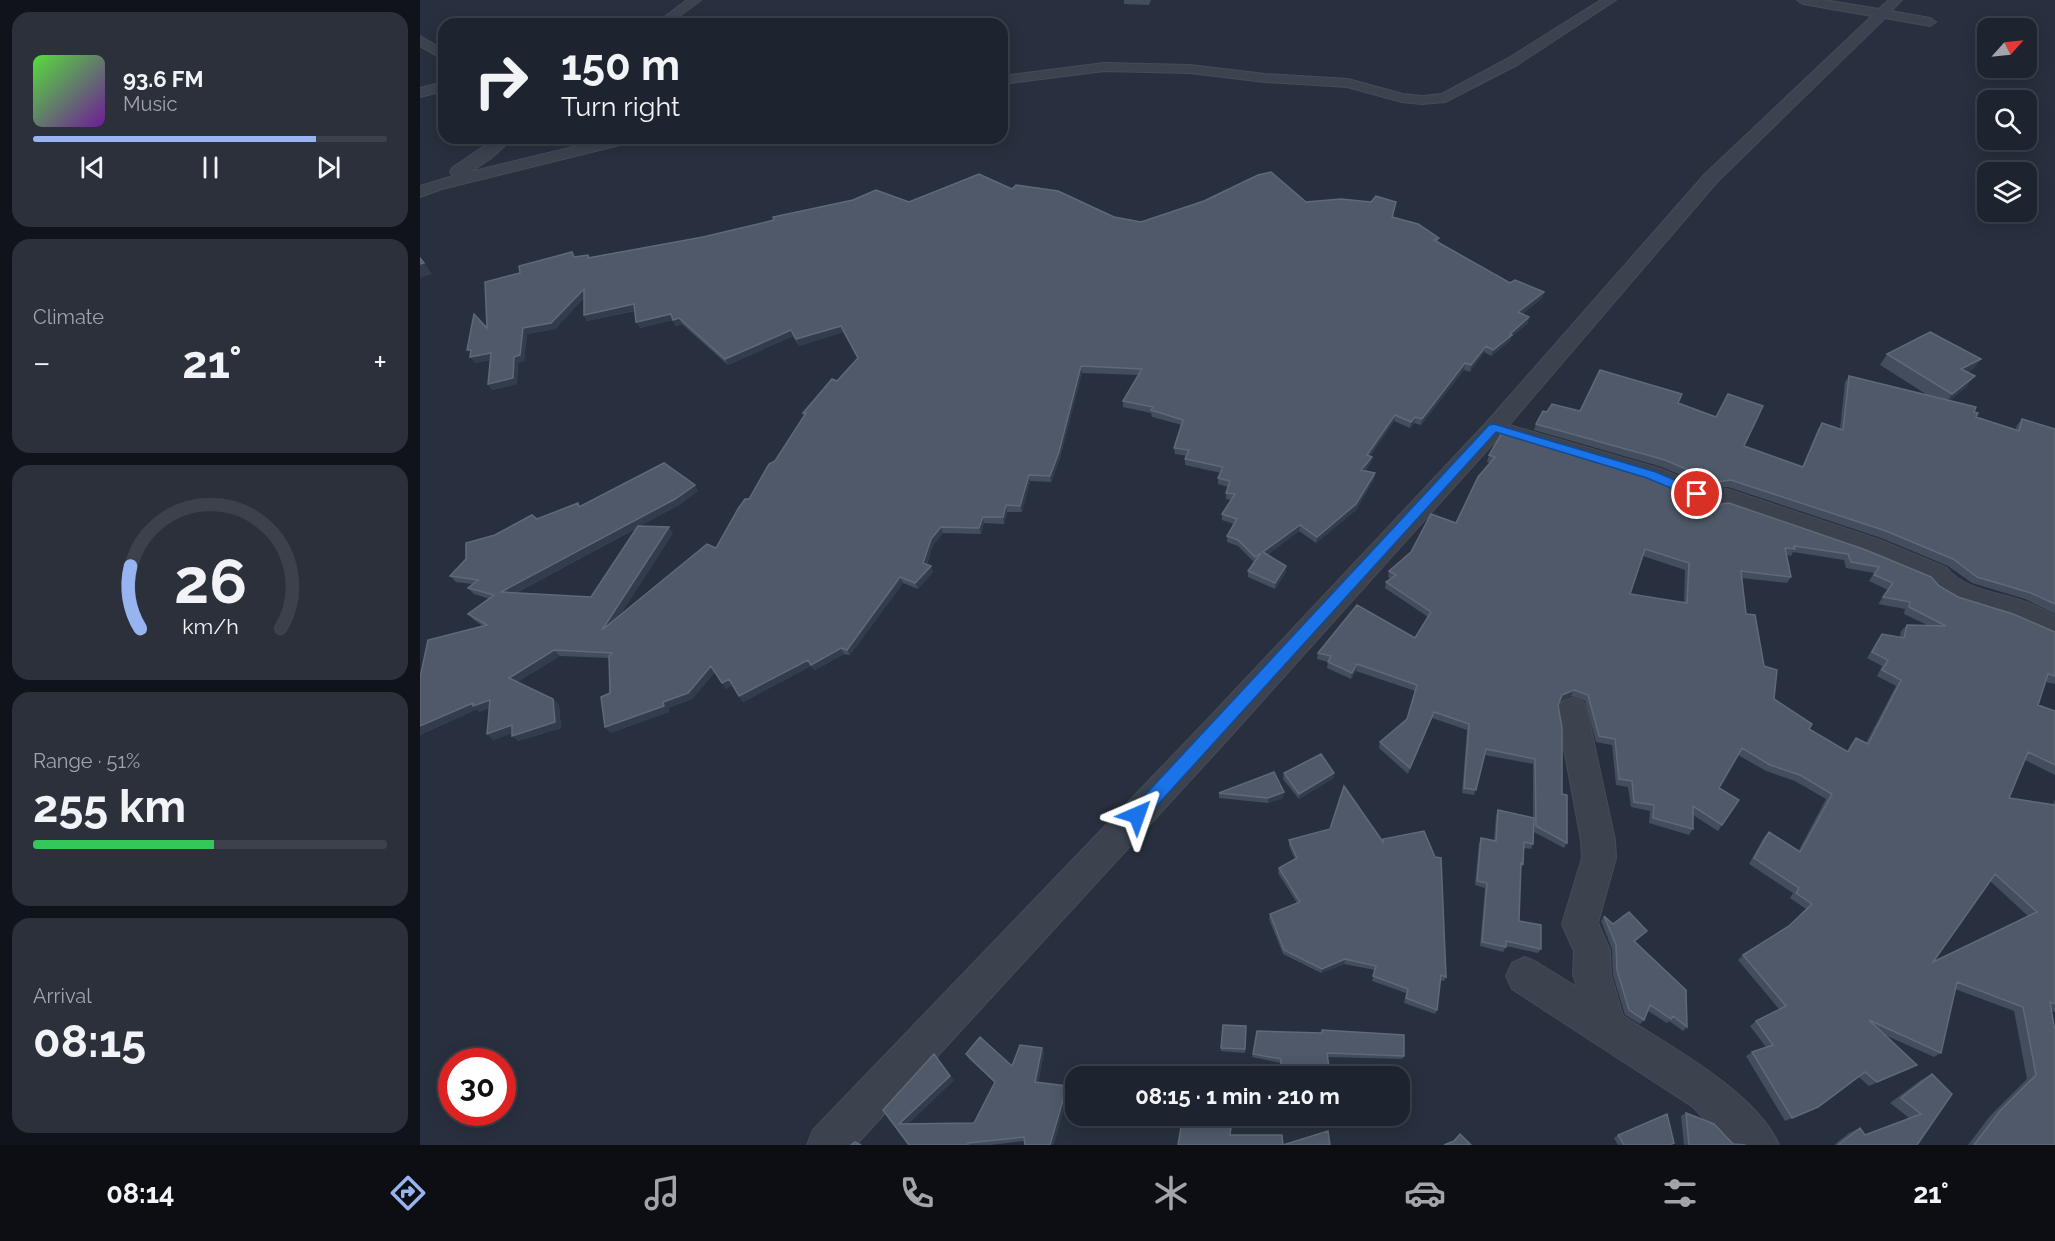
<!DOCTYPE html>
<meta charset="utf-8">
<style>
:root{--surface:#1e242f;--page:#2b303b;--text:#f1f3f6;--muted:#a1a4aa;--line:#3c414b;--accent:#97b4f0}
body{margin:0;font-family:Raleway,sans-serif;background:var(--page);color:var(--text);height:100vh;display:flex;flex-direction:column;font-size:22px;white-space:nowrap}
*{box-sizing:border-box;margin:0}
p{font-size:20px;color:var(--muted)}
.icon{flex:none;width:33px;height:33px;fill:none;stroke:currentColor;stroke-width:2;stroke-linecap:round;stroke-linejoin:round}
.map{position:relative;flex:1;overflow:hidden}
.details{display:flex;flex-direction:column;gap:12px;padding:12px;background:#10141a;width:420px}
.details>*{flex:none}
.hud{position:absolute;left:18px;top:18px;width:570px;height:126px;border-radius:18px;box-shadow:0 3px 15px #0003,0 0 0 2px var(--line);background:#1e242f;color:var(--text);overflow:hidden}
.needle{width:39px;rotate:63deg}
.controls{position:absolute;left:1557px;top:18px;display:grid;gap:12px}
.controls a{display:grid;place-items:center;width:60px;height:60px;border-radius:12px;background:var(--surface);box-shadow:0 3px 15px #0003,0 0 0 2px var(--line);font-size:30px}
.speed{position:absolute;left:18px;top:1048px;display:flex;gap:12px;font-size:30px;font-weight:700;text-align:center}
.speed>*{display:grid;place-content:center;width:78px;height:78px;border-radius:50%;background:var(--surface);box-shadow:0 3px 15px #0003,0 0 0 2px var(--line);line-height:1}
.speed .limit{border:9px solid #d22;background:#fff;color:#111}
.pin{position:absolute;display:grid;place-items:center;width:51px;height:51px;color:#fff;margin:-26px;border:3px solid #fff;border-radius:50%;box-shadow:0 2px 6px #0007}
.me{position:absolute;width:66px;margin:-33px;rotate:43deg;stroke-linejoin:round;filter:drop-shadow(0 0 4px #0008)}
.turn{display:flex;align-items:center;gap:21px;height:126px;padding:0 24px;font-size:27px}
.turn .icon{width:78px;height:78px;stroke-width:2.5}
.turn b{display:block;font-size:42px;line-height:51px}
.big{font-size:45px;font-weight:700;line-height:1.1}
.details .card{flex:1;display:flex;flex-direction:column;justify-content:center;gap:9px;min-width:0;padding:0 21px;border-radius:18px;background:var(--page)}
.details .dial{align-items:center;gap:0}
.dial svg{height:156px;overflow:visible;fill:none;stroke:var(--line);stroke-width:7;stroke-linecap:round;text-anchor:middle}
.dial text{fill:var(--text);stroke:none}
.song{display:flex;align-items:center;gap:18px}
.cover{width:72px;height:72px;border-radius:9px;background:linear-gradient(135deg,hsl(110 70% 55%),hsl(280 70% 35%))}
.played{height:6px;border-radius:3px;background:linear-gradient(90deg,var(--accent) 80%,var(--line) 80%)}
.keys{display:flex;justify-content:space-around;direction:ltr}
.heat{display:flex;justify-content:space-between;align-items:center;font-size:33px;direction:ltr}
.charge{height:9px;border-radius:4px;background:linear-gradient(90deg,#34c759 51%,var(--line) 0)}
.trip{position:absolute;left:645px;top:1066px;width:345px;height:60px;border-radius:18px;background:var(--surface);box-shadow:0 3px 15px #0003,0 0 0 2px var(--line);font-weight:700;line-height:60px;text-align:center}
.tabs{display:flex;height:96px;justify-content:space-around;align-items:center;background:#0c0e13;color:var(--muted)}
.tabs .icon{width:42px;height:42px}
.tabs .selected{color:var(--accent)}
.tabs b{font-size:27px;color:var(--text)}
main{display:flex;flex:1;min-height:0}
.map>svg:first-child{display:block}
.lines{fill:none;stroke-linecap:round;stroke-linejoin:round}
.minor-casing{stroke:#454c58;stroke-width:2}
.minor{fill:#3c434f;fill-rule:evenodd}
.wall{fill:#434d5d;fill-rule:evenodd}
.shaded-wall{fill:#333c4c}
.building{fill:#4f5969;stroke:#606978;stroke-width:1.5;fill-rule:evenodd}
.route{fill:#1a73e8;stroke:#114b97;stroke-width:1.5}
</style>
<main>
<section class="details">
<div class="card">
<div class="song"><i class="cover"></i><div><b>93.6 FM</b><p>Music</p></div></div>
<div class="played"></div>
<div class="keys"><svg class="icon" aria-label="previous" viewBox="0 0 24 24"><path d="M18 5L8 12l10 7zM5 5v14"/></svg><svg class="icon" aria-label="pause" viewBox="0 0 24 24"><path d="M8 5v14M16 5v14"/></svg><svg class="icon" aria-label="next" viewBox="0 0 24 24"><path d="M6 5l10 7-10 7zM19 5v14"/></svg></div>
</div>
<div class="card"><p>Climate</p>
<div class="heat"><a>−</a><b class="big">21°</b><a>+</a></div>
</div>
<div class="card dial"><svg viewBox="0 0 100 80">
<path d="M14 69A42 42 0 1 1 86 69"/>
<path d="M14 69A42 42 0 0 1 9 37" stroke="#97b4f0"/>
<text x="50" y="56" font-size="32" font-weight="700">26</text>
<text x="50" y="72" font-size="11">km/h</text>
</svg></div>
<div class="card"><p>Range · 51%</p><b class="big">255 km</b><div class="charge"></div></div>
<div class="card"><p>Arrival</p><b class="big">08:15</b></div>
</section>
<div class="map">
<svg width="1635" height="1145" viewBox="0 0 1635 1145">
<rect width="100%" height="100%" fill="#28303f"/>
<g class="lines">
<defs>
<path id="minor" d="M267,0H281L249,24H235Z
M1181,0H1196L1097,65L1025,102L1002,104L982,102L927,87L845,82L770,73L684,71L582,84V76L684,63L770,65L845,74L928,79L983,94L1002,96L1022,94L1087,59Z
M1377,0H1404L1459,9L1469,0H1482L1471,11L1510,18L1516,22L1510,26L1465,18L1297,182L1089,425L1241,469L1292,491L1307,489L1460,540L1527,568C1543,589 1576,592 1600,600C1612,604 1624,610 1635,616V640C1618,635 1604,624 1588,618C1562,607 1525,607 1507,582L1442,554L1306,507L1290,509L1281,506L1223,481L1079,437L809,738L436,1145H387L393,1130L787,720L1066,423L1285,174L1452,16L1383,4Z
M0,36L24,50V60L0,46Z
M24,82V91L0,97V88Z
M76,138H94L70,159L50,172L190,138H218L216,141L22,189L0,197V186L33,176L30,172L32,168Z
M1152,698L1163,702L1167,711L1195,840L1196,858L1178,923L1190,950L1191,975L1203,1016C1250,1046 1337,1093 1359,1145H1309L1273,1107L1092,989L1086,976L1092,963L1105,957L1118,963L1157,987L1153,975L1154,951L1142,924L1162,858L1161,840L1137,711L1141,702Z"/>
</defs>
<use href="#minor" class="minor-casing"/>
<use href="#minor" class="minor"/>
</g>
<path class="wall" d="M704,0H731L729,5L704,4Z
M592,189L694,217L721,222L886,202L975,207L973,217L1019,238L1018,242L1090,283L1124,292L1122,298L1102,314L1108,323L1091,337L1090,341L1071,356L1064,352L1050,372L1044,370L1001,425L994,423L990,428L974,421L950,456L951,463L945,471L954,479L936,510L896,543L879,531L847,555L866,572L855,589L828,577V571L834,562L818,546L807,542V536L814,524L802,520V514L811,500L806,499V493L808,487L798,484V478L801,473L765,465V459L767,456L755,454L754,448L762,425L732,417L731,413L703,407V401L719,375L662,373L640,458L631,482L610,481L602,512H587L584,524L564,523L561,534L523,533L513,545L507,564L511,566L513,572L498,589L483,583L430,655L424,654L395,670L391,666L323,702L312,685L306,689L295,672L272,699L248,708L249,712L190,733L189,658L140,656L97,682L133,699L139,705L141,728L98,741L92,733L73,740L69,708L59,712L57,709L0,735V678L63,626L54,620L48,614L70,599L54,594L48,588L52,584L36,582L30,576L75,535L117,519L160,507L278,491L259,505L220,526L253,533L200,615L296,548L355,461L384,416L383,413L417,381L438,359L423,332L379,346L373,336L308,365L262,324L256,326L253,320L220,328L215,311L167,321L164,315V298L135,329L107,334L104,361L98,363L97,384L72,390L68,384L70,360L55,363L67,328L155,257L168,255L170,257L489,202ZM217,528L171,597L96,593Z
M1467,354L1561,359L1553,369L1548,372L1547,386L1529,401L1554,412L1556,417L1596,429L1597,425L1602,419L1635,429V614L1605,599L1552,583L1528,566L1461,538L1308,487L1292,489L1242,467L1114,430L1116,424L1127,412L1160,411L1258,403L1324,446L1382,467L1398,429L1402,423L1420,429L1425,382L1429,376L1509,396L1460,365Z
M1069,455L1293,505L1519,586L1538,597L1635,632V684L1626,682L1618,705L1635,711V775L1605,760L1589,798L1633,805L1635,799V1012L1631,1011L1635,1145H1548L1570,1116L1607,1079L1594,1011L1535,989L1521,1053L1514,1057L1465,1035L1489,1069L1449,1086L1439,1077L1398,1107L1365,1121L1326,1056L1332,1052L1346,1047L1330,1026L1336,1021L1359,1009L1318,960L1323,955L1368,927L1386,909L1370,898L1373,893L1329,864L1344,837L1349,832L1379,850L1406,799L1375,781L1346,771L1318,755L1299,788L1302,825L1298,831L1273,815V829L1269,835L1229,823L1230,811L1211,807L1208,787L1196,785L1192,745L1176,742L1165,701L1151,696L1139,701L1138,705L1142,794L1147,843L1144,848L1114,832L1113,844L1111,849L1104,848L1103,864L1101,869L1099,921L1121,949L1118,953L1086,946L1083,952L1060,946L1065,888L1055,885L1059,843L1061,838L1074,841L1076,815L1078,810L1113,817V764L1065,755L1054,795L1042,793L1047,730L1012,718L988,774L959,748L960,742L987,719L995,691L936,671L931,679L907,668L908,662L897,659L898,653L995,638L1008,617L965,588L966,582L971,579L968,577L969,571L1036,523L1070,463L1067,462ZM1373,552L1424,560L1426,568L1454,573L1449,581L1468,590L1458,604L1485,609L1484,614L1507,625H1487L1481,631L1480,637L1462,634L1457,641L1447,658L1462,666L1457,676L1476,686L1446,743L1436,738L1431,744L1427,751L1389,729L1354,699L1344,666L1326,614L1322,578L1367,583L1371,577L1367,555L1371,556ZM1223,556L1265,570L1264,603L1210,594ZM1570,881L1608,916L1513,962Z
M864,773H914V778L879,799L863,779Z
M799,793L863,798L848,803L799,798Z
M869,840L1026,977L1024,981L1020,980L1017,1010L1015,1014L984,1003L986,993L952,981L955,970L924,964L901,973L863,954L849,919L850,914L877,903L858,873L859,868L875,859L869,846Z
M1184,916L1193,924L1223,935L1215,942L1267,1027L1263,1031L1249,1021L1247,1023L1228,1011L1224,1020L1220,1024L1205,1015L1193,975L1192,949L1181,921Z
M826,1026L825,1053L801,1051V1048Z
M902,1030L984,1056L982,1059L907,1057L909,1067L908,1071H861L860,1063L832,1057L833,1054L902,1033Z
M622,1048L624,1053L618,1082L647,1086L649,1090L604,1141L571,1145H489L463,1110L534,1080L488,1124L554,1123L575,1083L549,1059L546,1054L592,1066Z
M1512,1074L1497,1145H1414L1429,1133L1440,1128L1445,1135L1489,1118L1470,1103L1501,1080Z
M1266,1113L1313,1144L1326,1145H1264L1261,1116Z
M1198,1135L1251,1145H1198L1194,1138Z"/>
<path class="shaded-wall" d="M4,263L12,274L0,278V264Z
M164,289L168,294L135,329L107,334L104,361L98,363L97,384L72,390L68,384L94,357L103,328Z
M1124,292L1122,298L1097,318L1098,312Z
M214,304L217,310L167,321L164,315Z
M251,314L259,318L262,324L256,326L253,320L220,328L216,322Z
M1109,317L1108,323L1091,337L1090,341L1071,356L1073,350Z
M421,326L423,332L379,346L376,339Z
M371,330L373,336L308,365L305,359Z
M1066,346L1064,352L1050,372L1051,365Z
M71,353L75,359L55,363L50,357Z
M1561,359L1553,369L1533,380L1541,369Z
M1045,363L1044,370L1001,425L1002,419Z
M661,366L662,373L640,458L631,482L630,476Z
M1555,376L1547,386L1524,405L1532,394Z
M975,415L974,421L946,461L947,455Z
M995,417L994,423L990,428L991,422Z
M952,457L951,463L940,476L941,470Z
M955,473L954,479L936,510L896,543L897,537Z
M609,475L610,481L602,512L600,506Z
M275,485L278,491L259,505L86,598L81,592Z
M586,505L587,512L584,524L583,517Z
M563,517L564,523L561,534L559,528Z
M880,525L879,531L842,558L843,552Z
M249,527L253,533L187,636L182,630Z
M521,527L523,533L513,545L505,569L503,563L511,539Z
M511,566L513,572L498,589L495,583Z
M866,566V572L855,589V583Z
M480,577L483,583L430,655L427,650Z
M421,648L424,654L395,670L391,665Z
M134,650L140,656L94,684L89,678Z
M388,660L391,666L323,702L319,696Z
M937,664L936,671L931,679L932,673Z
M291,666L295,672L272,699L248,708L249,712L190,733L185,727L243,702Z
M309,679L313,685L306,689L302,683Z
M1154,690L1151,696L1139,701L1142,695Z
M133,699L139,705L141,728L98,741L92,736Z
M70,700L76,705L59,712L57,709L0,735V726L53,703Z
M1014,712L1012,718L988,774L990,768Z
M92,725L98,731L73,740L67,734Z
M914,773V778L879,799V794Z
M864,792L863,798L848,803V798Z
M925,959L924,964L901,973L902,969Z
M622,1048L624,1053L618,1086L615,1082Z
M514,1054L534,1080L484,1128L479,1124Z
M1497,1065L1489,1069L1449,1086L1457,1082Z
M647,1086L649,1090L634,1145H630Z"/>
<path class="building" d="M851,172L886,202L921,199L951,202L956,196L976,202L972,217L998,224L1019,238L1014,240L1090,283L1095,280L1124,292L1098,312L1109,317L1090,334L1092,335L1073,350L1066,346L1051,365L1045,363L1002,419L995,417L991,422L975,415L947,455L952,457L941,470L955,473L936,504L897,537L880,525L843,552L866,566L855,583L828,571L841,553L835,557L818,540L807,536L817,519L802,514L815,494L806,493L810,481L798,478L803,467L765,459L769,450L754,448L763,420L731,410L733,407L703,401L722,369L661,366L639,452L630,476L609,475L600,506L586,505L583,517H563L559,528L521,527L511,539L503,563L511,566L495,583L480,577L427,650L421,648L391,665L388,660L319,696L309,679L302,683L291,666L268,693L243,702L244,706L185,727L181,697L190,693L189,656L192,653L134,650L89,678L133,699L135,722L92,736V725L67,734L70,700L53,706V703L0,726V678L8,640L67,625L48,614L74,595L48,588L58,580L30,576L46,559V543L75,535L112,515L117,519L158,503L159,507L244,463L275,485L255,499L81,592L171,597L218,526L249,527L182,630L287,544L296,548L318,509L325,499H329L349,464L355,461L386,413H383L412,379L417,381L438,358L421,326L376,339L371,330L305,359L259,318L253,320L251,314L216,322L214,304L164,315V289L131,323L103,328L100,355L94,357L93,378L68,384L71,353L50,357L51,350H47L54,314L67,328L65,282L100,273L99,266L152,252L154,257L168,255V258L283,237L338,224L354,220L353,217L433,200L456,190L489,202L559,174L592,189L596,185L638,191L694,217L721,222L784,201L838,175Z
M0,258L4,263L0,264Z
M1510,332L1561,359L1541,369L1555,376L1532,394L1467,354Z
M1180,370L1262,394L1258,403L1296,417L1308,394L1343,406L1324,446L1383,467L1402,423L1423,430L1429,376L1556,407L1554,412L1558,413L1556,417L1599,431L1602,419L1635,429V604L1611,593L1557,577L1533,559L1466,531L1311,480L1296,482L1245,460L1116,424L1123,411L1127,412L1132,404L1160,411Z
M1082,433L1225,477L1293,505L1309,503L1446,550L1511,577L1519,586L1538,597L1593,614L1635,632V676L1628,674L1618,705L1635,711V765L1608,752L1589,798L1635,805V1004L1630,1002L1635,1031V1145H1554L1579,1112L1616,1075L1603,1007L1537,982L1521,1053L1449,1020L1497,1065L1457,1082L1445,1072L1398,1107L1372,1118L1332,1052L1353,1045L1336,1021L1366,1006L1323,955L1369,926L1392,904L1376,893L1379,888L1334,858L1349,832L1380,852L1412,794L1380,775L1350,765L1322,748L1299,788L1319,800L1302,825L1273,806V829L1233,818L1234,805L1214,802L1212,781L1199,779L1195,739L1179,736L1168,695L1154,690L1142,695L1138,705L1142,728V794L1147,795V843L1116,826L1115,759L1066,749L1056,790L1044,788L1049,724L1014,712L990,768L960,742L987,719L997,685L937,664L932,673L908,662L911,656L898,653L937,605L995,638L1011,612L966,582L976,575L969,571L991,552L1011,514L1036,523L1058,477L1075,457L1069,455ZM1374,546L1428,554L1431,562L1459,567L1454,575L1473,583L1463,597L1490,602L1489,607L1526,626L1487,625L1484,638L1462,634L1452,652L1468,660L1462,670L1481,680L1448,744L1436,738L1428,752L1389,729L1392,724L1354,699L1357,670L1344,666L1335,615L1326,614L1321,571L1371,577L1365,548L1375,549ZM1225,549L1269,563L1267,603L1210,594ZM1575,874L1617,912L1513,962Z
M901,754L914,773L879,794L864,773Z
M854,772L864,792L848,798L799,793Z
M924,786L963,842V839L1004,831L1015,857L1021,858L1026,977L1021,975L1017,1010L986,998L988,989L953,976L956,966L925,959L902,969L864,950L850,914L880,902L859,868L877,858L869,840L910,829Z
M1078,810L1114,818L1113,844L1104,842L1103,864L1101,863L1099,921L1121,925V949L1086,941V947L1062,942L1067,883L1057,881L1061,838L1076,841Z
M1209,912L1227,931L1214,941L1266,990L1267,1027L1253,1016L1251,1019L1230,1005L1224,1020L1209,1010L1197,970L1196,945L1184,916L1193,924Z
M803,1025L826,1026L825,1049L801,1048Z
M902,1030L984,1035V1056L907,1053L909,1067H861V1059L833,1054L837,1031L902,1033Z
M560,1037L592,1066L600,1045L622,1048L615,1082L647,1086L630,1145H605L604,1137L548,1143V1145H489L463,1110L514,1054L530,1076L479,1124L554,1123L575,1082L546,1054Z
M1512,1074L1532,1094L1497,1145H1418L1440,1128L1445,1135L1501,1114L1481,1098Z
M1266,1113L1294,1124L1313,1144L1326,1145H1269Z
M1247,1114L1254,1143L1250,1145H1204L1198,1135Z
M762,1121L811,1127L810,1135H862L863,1145L908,1131L910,1145H758Z
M1040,1134L1051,1145H1024L1034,1141Z
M435,1142L441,1145H431Z"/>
<path class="route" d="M1074,424L1236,472L1281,491L1283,494L1281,497H1272L1227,478L1076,432L723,821L717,823L711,821L708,815L711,810L1069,425Z"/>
</svg>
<div class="controls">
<a><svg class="needle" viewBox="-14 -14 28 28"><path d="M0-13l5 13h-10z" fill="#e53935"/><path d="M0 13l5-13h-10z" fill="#a1a4aa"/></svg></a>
<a><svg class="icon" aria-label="search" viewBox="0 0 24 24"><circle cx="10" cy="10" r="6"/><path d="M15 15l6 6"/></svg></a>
<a><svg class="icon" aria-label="layers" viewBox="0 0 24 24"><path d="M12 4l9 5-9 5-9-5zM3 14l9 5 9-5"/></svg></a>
</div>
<div class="speed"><div class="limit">30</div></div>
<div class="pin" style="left:1277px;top:494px;background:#d93025"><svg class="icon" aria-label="arrive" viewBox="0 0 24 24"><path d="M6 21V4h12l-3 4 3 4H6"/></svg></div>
<svg class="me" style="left:717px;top:815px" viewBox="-20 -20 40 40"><path d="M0-17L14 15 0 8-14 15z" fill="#1a73e8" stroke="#fff" stroke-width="4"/></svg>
<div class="trip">08:15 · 1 min · 210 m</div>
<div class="hud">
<div class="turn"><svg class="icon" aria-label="right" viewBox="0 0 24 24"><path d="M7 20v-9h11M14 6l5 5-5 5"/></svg><div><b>150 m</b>Turn right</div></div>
</div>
</div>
</main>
<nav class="tabs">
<b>08:14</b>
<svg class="icon selected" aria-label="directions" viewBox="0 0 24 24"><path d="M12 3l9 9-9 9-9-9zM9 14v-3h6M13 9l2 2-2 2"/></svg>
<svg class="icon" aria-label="music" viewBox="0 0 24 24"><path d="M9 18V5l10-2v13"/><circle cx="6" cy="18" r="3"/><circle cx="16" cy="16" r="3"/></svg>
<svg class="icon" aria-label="phone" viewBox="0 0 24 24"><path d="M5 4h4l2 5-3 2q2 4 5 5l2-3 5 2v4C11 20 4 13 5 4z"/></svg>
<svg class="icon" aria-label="climate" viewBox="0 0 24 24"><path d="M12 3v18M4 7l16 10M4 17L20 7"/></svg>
<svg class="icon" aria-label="car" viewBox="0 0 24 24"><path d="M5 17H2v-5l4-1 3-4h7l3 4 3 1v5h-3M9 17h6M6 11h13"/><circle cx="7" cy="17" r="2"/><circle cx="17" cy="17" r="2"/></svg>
<svg class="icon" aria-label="filters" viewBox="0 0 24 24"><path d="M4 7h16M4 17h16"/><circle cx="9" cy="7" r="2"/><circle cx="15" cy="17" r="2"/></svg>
<b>21°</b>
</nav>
